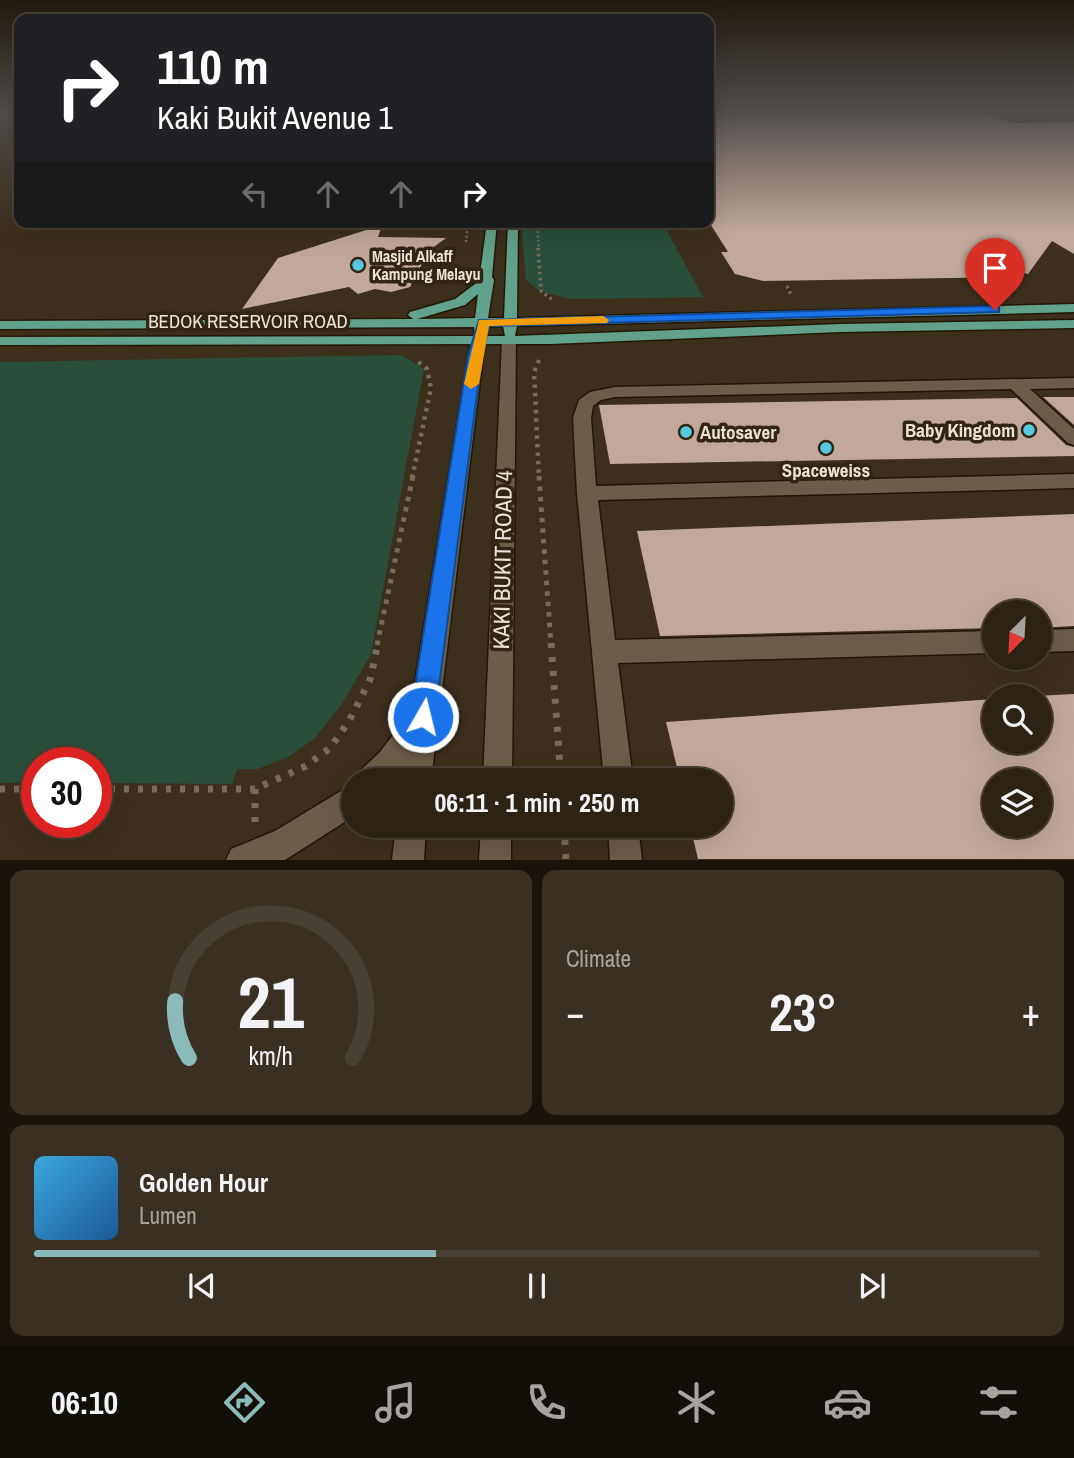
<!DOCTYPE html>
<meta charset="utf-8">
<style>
:root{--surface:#2d2315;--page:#392f22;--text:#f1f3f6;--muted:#a7a4a0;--line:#484034;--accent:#8bbbb9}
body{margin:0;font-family:"Archivo Narrow",sans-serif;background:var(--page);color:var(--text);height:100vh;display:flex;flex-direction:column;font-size:26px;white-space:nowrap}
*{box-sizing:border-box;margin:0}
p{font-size:23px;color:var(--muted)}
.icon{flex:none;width:38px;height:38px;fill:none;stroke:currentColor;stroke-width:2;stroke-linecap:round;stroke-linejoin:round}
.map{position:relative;height:860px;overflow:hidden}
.sheet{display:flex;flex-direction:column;gap:10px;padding:10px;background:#19130c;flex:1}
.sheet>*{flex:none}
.hud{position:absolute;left:14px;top:14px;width:700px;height:214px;border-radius:14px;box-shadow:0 7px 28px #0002,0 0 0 2px var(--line);background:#202124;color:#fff;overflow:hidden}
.needle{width:46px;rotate:204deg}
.buttons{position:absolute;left:982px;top:600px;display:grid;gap:14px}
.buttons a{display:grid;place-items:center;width:70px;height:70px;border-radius:50%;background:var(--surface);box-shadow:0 7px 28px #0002,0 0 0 2px var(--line);font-size:35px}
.speed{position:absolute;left:21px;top:747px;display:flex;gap:14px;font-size:35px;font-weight:700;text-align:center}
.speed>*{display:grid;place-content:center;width:91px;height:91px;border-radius:50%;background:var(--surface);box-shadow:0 7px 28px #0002,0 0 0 2px var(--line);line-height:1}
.speed .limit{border:10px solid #d22;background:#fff;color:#111}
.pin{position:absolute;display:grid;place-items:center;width:60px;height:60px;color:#fff;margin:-72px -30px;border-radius:50% 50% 50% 0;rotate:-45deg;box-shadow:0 0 7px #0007}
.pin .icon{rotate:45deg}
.me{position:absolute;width:77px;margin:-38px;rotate:8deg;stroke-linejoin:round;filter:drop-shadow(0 0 5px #0008)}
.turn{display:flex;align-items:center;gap:24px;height:147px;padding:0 28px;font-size:32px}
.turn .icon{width:91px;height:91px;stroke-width:2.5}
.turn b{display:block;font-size:49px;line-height:60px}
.lanes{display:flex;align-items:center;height:66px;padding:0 28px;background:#0003;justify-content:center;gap:35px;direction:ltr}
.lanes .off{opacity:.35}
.big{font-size:52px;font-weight:700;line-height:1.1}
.sheet .widget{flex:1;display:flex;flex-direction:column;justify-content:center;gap:10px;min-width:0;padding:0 24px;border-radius:14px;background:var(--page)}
.sheet .dial{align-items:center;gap:0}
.dial svg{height:182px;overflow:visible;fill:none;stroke:var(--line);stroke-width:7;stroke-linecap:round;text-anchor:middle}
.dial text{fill:var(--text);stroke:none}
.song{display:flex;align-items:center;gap:21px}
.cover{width:84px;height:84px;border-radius:10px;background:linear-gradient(135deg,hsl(200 70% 55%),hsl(210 70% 35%))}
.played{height:7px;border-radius:4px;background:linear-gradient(90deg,var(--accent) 40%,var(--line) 40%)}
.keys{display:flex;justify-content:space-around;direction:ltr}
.heat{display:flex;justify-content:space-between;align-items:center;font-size:38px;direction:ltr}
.sheet .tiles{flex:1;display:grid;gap:10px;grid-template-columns:1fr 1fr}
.widget:last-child{grid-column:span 2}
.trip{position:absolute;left:341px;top:768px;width:392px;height:70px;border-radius:35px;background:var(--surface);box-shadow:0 7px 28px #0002,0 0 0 2px var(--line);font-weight:700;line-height:70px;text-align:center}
.dock{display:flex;height:112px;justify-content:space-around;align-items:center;background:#120e08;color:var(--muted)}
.dock .icon{width:49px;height:49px}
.dock .on{color:var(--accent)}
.dock b{font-size:32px;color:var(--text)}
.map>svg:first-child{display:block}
.green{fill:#294f3c}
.building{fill:#c2a89b;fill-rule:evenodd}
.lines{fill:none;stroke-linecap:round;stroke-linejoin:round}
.minor-casing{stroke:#221705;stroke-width:3}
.major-casing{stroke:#221705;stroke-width:3}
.path-far4{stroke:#776b5b;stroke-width:2.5;stroke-dasharray:2 2.5;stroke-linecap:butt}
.path-far3{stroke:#776b5b;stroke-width:3.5;stroke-dasharray:2.5 3.5;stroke-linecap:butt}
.path-far2{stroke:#776b5b;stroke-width:4.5;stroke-dasharray:3.5 5;stroke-linecap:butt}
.path-far1{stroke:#776b5b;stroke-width:5;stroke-dasharray:4.5 6;stroke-linecap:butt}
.path{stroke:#776b5b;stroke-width:7;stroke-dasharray:5 9;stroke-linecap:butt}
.minor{fill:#6c5d49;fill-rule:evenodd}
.major{fill:#62a18c;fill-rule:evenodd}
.route{fill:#1a73e8;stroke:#114b97;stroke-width:2}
.slow{fill:#f59e0b}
.poi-dot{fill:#57c9e2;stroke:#312513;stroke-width:2.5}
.labels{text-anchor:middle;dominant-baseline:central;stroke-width:7;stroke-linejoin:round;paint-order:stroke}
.far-poi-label{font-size:16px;font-weight:bold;fill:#ece3d8;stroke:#312513;text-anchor:start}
.street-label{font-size:19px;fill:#ece3d8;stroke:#312513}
.poi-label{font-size:19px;font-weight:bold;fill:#ece3d8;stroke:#312513;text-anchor:end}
.near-street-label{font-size:23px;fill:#ece3d8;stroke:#312513}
</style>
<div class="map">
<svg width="1074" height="860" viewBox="0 0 1074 860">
<rect width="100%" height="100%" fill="#3c2f1c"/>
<path class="green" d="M521,222H662L703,297L572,299L541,292L526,280Z
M401,355L424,369L371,654L342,704L315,738L290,756L258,769H237L232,784L96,783V763H37V783H0V362Z"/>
<path class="building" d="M709,112H983L1012,123L1074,122V254L1052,241L1028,274L1017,271L1014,277L763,281L735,274L721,252H728L709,222Z
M382,225L378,237L446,238L416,260L422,264L410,287L391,292L375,289L358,294L349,287L242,309L278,258Z
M1043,397H1074V425Z
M1017,398L1066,445L1074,447V456L610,464L599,405Z
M1074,514V626L1040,628V612H994V628L660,636L637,531Z
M1074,694V859H698L690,826H721V780H680L666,722L994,699V742H1040V696H1035ZM994,780H1040V826H994Z"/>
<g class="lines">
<defs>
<path id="minor" d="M478,336L485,340L431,780H402L403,768L391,780H357L361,770L380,752L410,712L471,340Z
M509,336L516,340L512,780H483L502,340Z
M1074,378V388L1030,389L1074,429V445L1068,443L1011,389L615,397L601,400L593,406L591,418L596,486L1074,474V488L598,500L615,640L994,631V653L618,663L633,780H604L577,493L573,418L579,400L590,392L615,387Z
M1074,629V651L1040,652V630Z
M354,783V816L285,860H226L231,849L275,831Z
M396,826H426L424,860H392Z
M481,826H511V860H479Z
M608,826H638L642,860H610Z"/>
<path id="major" d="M487,222H497L492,277L494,280L488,318H504L508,222H518L517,318L1074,304V312L517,326L515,336L840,324L1074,320V328L840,332L550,344L0,345V337L475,336L474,327L0,329V321L413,319L408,315L410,312L455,299L479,281ZM478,294L475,318L417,319L465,305ZM503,326L505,336H485L488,327Z"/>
</defs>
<use href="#minor" class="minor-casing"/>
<use href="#major" class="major-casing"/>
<path class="path-far4" d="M537,222L539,249
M466,242L468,222"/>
<path class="path-far3" d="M538,248L541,291L554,301
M787,286L792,297"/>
<path class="path-far2" d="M539,360L534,372L539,478
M412,478L431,388L427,369L416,360"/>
<path class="path-far1" d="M539,476L551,645
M377,645L413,476"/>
<path class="path" d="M551,643L561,780
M0,789H37
M96,789H255L306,766L330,748L349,721L370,680L378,643
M255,789V823
M564,826L566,860"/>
<use href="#minor" class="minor"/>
<use href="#major" class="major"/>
</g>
<linearGradient id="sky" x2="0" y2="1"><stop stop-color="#211a0f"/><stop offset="0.48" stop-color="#504d4b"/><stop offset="1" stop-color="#504d4b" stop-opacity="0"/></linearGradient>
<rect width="1074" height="232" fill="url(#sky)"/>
<path class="route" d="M995,306L999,307V312L489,326L482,356L435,717L432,726L423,730L414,726L410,717L468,356L479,320Z"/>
<path class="slow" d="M603,316L609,320L607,323L489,326L479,384L471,389L464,384L479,320Z"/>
<g class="poi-dot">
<circle cx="358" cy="265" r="7"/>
<circle cx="1029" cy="430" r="7"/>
<circle cx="686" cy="432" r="7"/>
<circle cx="826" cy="448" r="7"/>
</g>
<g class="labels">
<g class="far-poi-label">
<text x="372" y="256">Masjid Alkaff<tspan x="372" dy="18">Kampung Melayu</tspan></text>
</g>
<g class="street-label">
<text x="248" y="321">BEDOK RESERVOIR ROAD</text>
</g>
<g class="poi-label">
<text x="1015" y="430">Baby Kingdom</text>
<text x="700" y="432" text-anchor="start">Autosaver</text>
<text x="826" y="470" text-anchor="middle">Spaceweiss</text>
</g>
<g class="near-street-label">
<text transform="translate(502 560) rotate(-89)">KAKI BUKIT ROAD 4</text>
</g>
</g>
</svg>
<div class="buttons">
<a><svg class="needle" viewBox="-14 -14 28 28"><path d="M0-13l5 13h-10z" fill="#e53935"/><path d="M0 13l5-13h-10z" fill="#a7a4a0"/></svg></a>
<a><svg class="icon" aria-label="search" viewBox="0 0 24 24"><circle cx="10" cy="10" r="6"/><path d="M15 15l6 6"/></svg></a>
<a><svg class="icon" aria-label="layers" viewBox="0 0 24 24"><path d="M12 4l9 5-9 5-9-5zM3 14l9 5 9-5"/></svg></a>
</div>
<div class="speed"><div class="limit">30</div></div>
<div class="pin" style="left:995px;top:310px;background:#d93025"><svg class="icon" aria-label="arrive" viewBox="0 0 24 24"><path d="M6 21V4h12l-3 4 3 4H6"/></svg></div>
<svg class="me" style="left:423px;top:717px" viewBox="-20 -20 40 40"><circle r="17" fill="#1a73e8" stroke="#fff" stroke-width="3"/><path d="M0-11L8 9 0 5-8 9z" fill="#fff"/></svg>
<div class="trip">06:11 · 1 min · 250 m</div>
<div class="hud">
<div class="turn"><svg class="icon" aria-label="right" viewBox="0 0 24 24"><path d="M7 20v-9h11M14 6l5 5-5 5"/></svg><div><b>110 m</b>Kaki Bukit Avenue 1</div></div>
<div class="lanes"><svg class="icon off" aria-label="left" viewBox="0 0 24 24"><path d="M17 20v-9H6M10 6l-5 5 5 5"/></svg><svg class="icon off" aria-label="ahead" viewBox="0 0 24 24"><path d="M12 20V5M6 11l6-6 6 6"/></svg><svg class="icon off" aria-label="ahead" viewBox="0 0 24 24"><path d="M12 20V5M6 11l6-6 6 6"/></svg><svg class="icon" aria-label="right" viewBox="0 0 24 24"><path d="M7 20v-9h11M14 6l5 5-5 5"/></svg></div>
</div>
</div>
<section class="sheet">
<div class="tiles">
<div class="widget dial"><svg viewBox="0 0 100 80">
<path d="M14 69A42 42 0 1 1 86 69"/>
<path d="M14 69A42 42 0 0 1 8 44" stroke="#8bbbb9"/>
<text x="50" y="56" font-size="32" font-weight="700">21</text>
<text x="50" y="72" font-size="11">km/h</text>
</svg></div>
<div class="widget"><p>Climate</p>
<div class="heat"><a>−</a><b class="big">23°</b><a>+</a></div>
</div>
<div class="widget">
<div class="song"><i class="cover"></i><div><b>Golden Hour</b><p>Lumen</p></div></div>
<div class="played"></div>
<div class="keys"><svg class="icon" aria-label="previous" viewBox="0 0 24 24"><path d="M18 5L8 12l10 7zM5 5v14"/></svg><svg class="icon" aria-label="pause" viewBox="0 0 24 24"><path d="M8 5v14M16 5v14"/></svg><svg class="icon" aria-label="next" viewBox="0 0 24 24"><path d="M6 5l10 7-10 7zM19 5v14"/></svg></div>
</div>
</div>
</section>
<nav class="dock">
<b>06:10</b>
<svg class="icon on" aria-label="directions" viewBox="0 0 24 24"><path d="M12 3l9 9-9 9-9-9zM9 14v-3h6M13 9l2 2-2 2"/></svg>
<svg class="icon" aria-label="music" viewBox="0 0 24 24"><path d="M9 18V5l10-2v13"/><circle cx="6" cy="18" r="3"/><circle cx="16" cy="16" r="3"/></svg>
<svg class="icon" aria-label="phone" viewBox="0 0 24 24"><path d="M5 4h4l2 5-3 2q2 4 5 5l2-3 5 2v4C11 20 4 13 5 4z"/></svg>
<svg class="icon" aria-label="climate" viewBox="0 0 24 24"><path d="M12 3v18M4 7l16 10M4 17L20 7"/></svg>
<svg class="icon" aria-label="car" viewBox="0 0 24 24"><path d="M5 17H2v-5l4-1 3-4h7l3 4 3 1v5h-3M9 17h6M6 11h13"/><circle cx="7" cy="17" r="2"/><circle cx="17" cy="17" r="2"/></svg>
<svg class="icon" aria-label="filters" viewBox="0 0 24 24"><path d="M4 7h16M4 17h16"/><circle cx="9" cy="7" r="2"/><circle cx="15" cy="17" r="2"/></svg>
</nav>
